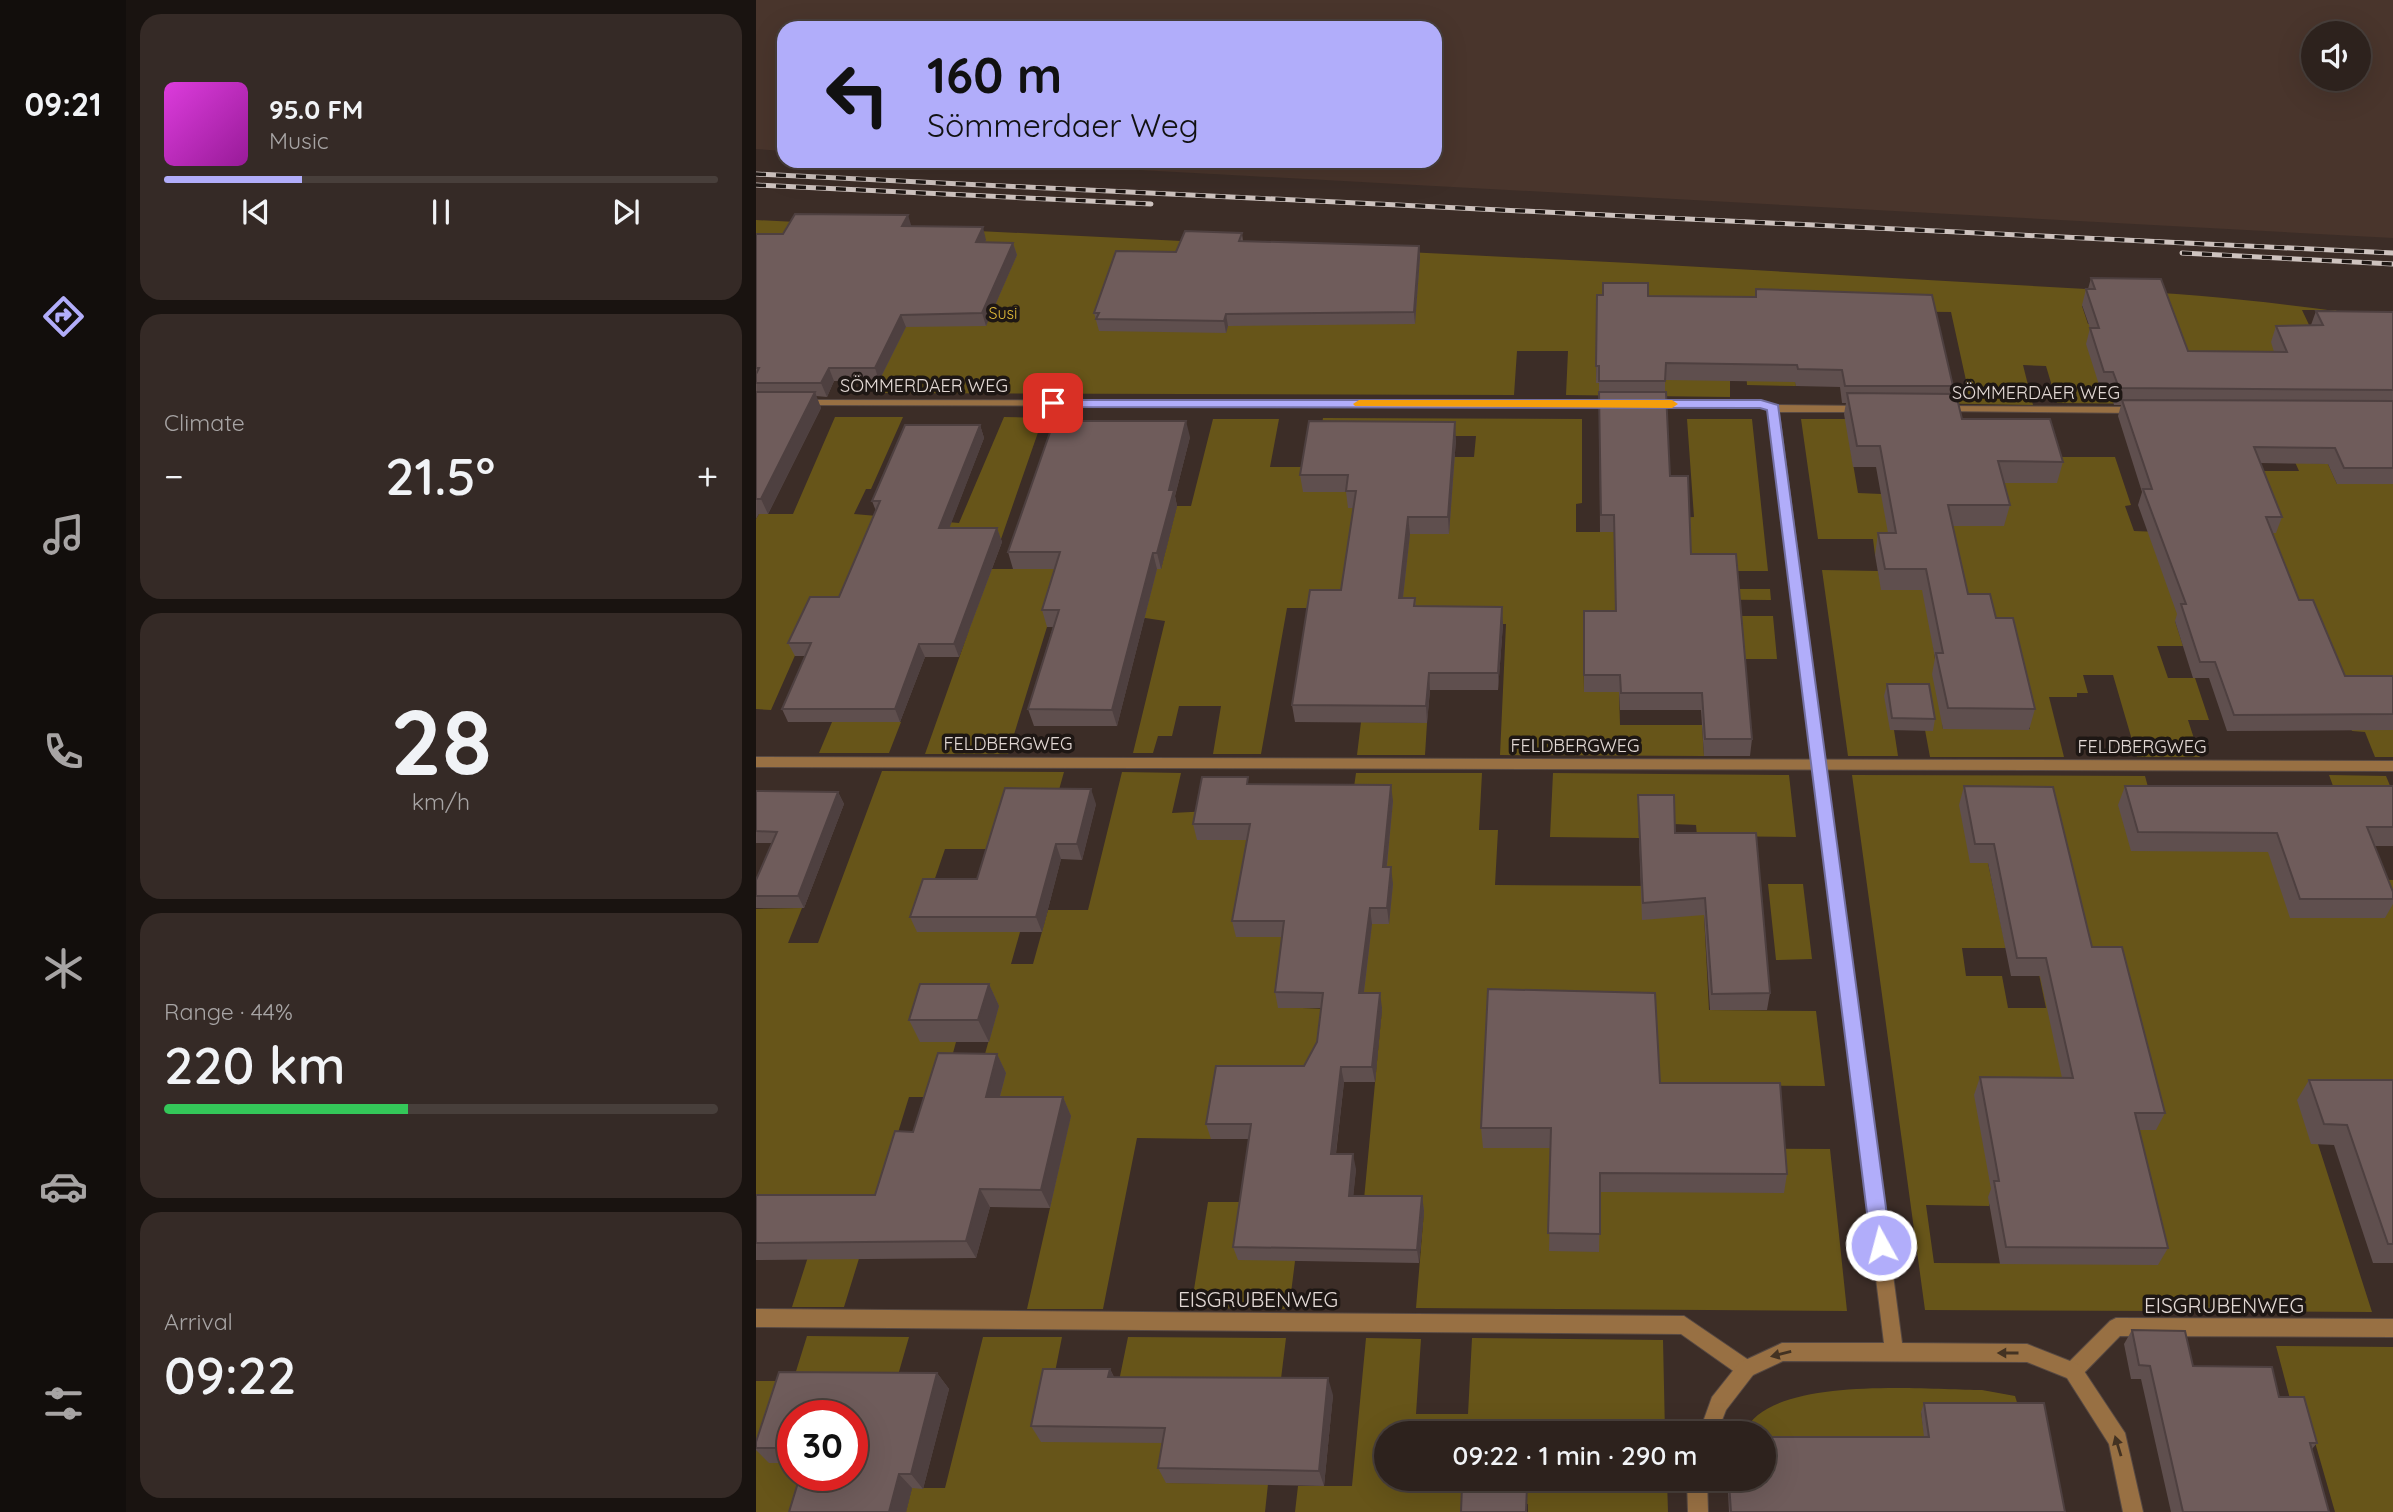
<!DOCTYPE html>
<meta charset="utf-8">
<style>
:root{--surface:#2d221d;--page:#352a26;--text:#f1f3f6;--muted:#a7a4a4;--line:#483f3b;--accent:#b1adfa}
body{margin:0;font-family:Quicksand,sans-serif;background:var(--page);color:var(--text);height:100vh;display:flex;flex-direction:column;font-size:26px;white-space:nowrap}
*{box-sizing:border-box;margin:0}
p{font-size:23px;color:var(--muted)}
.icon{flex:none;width:38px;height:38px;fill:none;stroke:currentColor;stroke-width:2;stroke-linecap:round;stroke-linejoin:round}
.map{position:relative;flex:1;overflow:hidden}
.side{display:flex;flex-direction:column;gap:14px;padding:14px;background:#191310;width:630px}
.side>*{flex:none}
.top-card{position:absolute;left:21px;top:21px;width:665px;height:147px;border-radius:21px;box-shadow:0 7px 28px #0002,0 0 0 2px var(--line);background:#b1adfa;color:#111;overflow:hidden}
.buttons{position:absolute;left:1545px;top:21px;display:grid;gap:14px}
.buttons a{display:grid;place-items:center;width:70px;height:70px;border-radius:50%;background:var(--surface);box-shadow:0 7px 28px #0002,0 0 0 2px var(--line);font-size:35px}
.speed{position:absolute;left:21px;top:1400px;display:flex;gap:14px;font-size:35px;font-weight:700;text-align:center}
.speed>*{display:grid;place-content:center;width:91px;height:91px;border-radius:50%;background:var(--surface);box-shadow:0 7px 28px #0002,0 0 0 2px var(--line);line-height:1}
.speed .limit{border:10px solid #d22;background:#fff;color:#111}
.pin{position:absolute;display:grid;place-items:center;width:60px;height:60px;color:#fff;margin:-30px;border-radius:14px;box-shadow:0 4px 10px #0006}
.me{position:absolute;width:77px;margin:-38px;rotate:353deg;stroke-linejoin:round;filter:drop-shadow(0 0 5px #0008)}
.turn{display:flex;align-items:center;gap:24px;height:147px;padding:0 35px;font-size:32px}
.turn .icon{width:91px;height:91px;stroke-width:2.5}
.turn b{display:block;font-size:49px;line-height:60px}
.big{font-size:52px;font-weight:600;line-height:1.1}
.side .card{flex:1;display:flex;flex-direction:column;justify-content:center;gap:10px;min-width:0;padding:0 24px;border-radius:21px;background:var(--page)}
.side .dial{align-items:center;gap:0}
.dial b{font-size:91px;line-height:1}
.song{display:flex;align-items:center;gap:21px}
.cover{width:84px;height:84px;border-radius:10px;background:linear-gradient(135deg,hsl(300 70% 55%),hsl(300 70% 35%))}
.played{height:7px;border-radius:4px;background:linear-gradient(90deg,var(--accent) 25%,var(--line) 25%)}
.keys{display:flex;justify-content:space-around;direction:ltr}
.heat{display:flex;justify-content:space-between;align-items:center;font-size:38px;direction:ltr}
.charge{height:10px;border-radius:5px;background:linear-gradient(90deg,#34c759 44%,var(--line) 0)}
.trip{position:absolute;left:618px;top:1421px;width:402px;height:70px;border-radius:35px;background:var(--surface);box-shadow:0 7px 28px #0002,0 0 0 2px var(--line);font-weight:600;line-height:70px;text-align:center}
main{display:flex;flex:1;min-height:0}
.tab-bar{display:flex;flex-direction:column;width:126px;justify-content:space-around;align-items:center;background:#120e0c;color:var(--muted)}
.tab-bar .icon{width:49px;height:49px}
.tab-bar .active{color:var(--accent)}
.tab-bar b{font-size:32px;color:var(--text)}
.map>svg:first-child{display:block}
.built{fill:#49352c;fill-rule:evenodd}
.green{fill:#675519;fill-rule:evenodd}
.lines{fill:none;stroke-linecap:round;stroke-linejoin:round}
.service-casing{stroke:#574943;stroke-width:2}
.minor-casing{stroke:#574943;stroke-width:2}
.service{fill:#987043;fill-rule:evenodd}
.minor{fill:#987043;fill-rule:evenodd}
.rail-casing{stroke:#cec3bf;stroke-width:5}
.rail{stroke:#1e1714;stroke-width:3.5;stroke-dasharray:10;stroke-linecap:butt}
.wall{fill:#5f4f4e}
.shaded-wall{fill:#4e4040}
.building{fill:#6f5c5b;stroke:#4e4040;stroke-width:2}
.oneway{fill:#433222}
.route{fill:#b1adfa;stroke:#7370a2;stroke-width:2}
.slow{fill:#f59e0b}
.labels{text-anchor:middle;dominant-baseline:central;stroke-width:7;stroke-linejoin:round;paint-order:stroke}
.far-park-label{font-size:16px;fill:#e0ba38;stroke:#1e1714}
.street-label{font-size:18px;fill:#e3d9d5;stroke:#1e1714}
.near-street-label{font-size:21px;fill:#e3d9d5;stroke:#1e1714}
</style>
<main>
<nav class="tab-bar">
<b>09:21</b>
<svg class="icon active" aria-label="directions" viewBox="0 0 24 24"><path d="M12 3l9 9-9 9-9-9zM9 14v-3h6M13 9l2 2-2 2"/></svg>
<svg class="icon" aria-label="music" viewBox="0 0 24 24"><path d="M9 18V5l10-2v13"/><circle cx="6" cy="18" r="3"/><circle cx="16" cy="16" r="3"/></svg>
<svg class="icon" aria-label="phone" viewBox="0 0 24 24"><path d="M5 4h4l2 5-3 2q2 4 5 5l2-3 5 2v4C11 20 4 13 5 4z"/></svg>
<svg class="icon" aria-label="climate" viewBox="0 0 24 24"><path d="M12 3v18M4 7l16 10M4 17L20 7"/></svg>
<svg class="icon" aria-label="car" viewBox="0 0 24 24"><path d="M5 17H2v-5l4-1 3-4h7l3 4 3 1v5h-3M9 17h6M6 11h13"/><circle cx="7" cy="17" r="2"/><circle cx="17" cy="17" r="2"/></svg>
<svg class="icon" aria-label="filters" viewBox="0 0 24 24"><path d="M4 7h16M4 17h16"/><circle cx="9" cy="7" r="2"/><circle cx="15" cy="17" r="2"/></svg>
</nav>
<section class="side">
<div class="card">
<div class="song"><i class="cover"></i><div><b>95.0 FM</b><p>Music</p></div></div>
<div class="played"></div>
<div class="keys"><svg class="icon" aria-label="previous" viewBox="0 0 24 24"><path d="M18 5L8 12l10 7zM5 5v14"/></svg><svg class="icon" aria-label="pause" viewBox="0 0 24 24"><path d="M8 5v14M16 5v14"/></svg><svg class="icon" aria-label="next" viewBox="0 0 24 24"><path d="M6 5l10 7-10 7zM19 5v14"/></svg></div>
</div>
<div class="card"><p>Climate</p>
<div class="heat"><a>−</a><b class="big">21.5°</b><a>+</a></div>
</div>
<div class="card dial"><b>28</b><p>km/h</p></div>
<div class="card"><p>Range · 44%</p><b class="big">220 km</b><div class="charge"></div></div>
<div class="card"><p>Arrival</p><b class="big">09:22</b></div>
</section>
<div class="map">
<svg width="1637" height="1512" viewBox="0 0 1637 1512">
<rect width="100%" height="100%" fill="#3c2d27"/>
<path class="built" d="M0,0H1637V238L218,161H679V28H28V151L0,149ZM1558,33H1603V79H1558Z"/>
<path class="green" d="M0,220L874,263L1330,289L1334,305L1326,306L1332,324H1347L1386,385L1392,404L1301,403L1290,366L1267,365L1277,405L1160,403L1156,385H1211L1195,312L1107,311L1034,336L1040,386L991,385L989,354L974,381V397L810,395L812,351H761L758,395L117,393L123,381L0,320ZM841,312L909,360V384L840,383Z
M1353,290C1449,294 1542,305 1637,319L1605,361L1580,310H1546L1581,384L1488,404Z
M79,417H147L115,489H110L98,514L203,523L248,417L287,418L244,542L210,569H258L289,475L354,569H405L421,506H435L457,419H523L514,467H558L567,418L826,419V503L820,504V532H858L900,518L938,517L931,419H996L1012,571H961L962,589H1014L1015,600L878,599V628H827L828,692H863L864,725H946L948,756L744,755L750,624H694L588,608H531L505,754H457L465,706H423L416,736H402L397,753H377L409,621L298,604L252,754H169L213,630L59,610L15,710L0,709V519L3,514H37ZM697,436H720L718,457H695L594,493Z
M1045,419H1164L1093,440L1102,493L1125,494L1216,479L1293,457H1359L1375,505L1369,506L1378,531L1404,532L1494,471H1543L1520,420L1554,463L1572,464L1581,484H1637V757H1619L1609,732L1596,731L1549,617L1419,621L1427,646H1401L1412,678H1439L1453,720H1432L1444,757H1381L1357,675H1327L1332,693H1321V697H1293L1308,757H1174L1169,730H1176H1134H1138L1142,756H1092L1066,570L1122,571L1126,590H1171L1187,729H1274L1253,640L1119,555L1117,539H1062Z
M983,616H1017L1021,659H986Z
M76,722H145L133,753H63Z
M605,722L671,723L669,755H601Z
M126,771L308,772L299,804L242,849H189L161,931L264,932L255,964H277L292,910H332L366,772L425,773L416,813L552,806L480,936L579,937L522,1007L570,1009L603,923H633L596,801L600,773H726L723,830H742L739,885L894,886L895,915H948L953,1010L1060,1011L1069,1086L901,1085L727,1147L1074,1149L1091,1311L660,1308L668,1211L607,1210L626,1009L561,1081L455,1139L381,1138L347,1309H271L294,1208L239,1115L224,1072L242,1007L164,1042H200L185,1097H153L88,1307H36L66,1213L0,1233V909L46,908L32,943H62Z
M797,773L1033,775L1040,837L941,836L940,825L917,824L882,813L883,838L794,837Z
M1096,775L1389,776L1397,805C1466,833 1563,880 1637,880V1105L1555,1144H1562L1616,1312L1169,1310ZM1291,806L1277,946L1290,1008H1252L1246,976H1210L1206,948H1250L1232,863H1214ZM1309,1095L1400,1130H1370L1402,1264L1178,1263L1170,1205L1233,1206L1245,1157Z
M1573,775L1630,776L1637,793L1584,805Z
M1012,884H1047L1056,959L1020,960Z
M452,1202H490L539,1261L533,1309L435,1308Z
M51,1336L153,1337L138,1389L37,1388L14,1463H37V1475L73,1512H0V1381H37Z
M227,1337H306L285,1442L362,1386L372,1337L530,1338L523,1395L410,1483L512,1484L509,1512H150L156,1488H189Z
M610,1338L665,1339L660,1414H712L716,1338L907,1340L909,1433H630V1479H911L912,1512H772V1504L708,1512H539L542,1486H596Z
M1520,1346L1637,1347V1512H1579L1550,1411L1537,1410Z
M1226,1390L1259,1396L1264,1412H1165L1170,1446H1008V1433H988C1012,1374 1171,1390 1226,1390Z"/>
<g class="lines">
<defs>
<path id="service" d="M0,757L1637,761V771L0,767Z
M0,1309L928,1316L997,1363L999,1369L997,1375L990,1378L983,1375L925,1334L0,1327Z
M1360,1318L1637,1319V1337L1364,1336L1324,1377L1317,1380L1310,1377L1308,1371L1310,1365L1354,1321Z"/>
<path id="minor" d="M43,400L860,401L866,404L860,407L39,405V401Z
M894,401H1005L1018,405L1107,406L1113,409L1107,412H1023L1146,1343L1271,1344L1324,1365L1369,1433L1387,1512H1367L1353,1444L1311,1378L1271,1362L1027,1361L997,1375L970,1410L961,1433H943L956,1397L983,1363L1026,1343H1128L1012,410L1004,407L890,406V402Z
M1187,406L1380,407L1386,410L1380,413L1183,411L1181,409Z
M931,1479H951L952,1512H932Z"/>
</defs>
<use href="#service" class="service-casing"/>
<use href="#minor" class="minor-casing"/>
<use href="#service" class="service"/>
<use href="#minor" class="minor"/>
<defs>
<path id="rail" d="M0,174L1637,253
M0,185L395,204
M1426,253L1637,264"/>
</defs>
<use href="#rail" class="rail-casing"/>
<use href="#rail" class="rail"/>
</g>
<path class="wall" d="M156,226L230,240L229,242L257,243L261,255L230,326L150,327L123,381H78L71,397L60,396L65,408L12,514H3L0,519V234H27Z
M486,233L487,241L663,246L664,257L659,324L472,326L470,333L343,331L338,313L420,252Z
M1335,278L1432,351L1518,352L1515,342L1520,326L1555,325L1560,311L1637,312V484H1581L1572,464L1504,463L1526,517L1520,533H1516L1543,600L1589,676H1637V730L1471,731L1453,678H1437L1419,621L1421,614L1382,505L1386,492L1362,416L1365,405H1358L1353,388H1344L1330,344L1334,328L1326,305L1330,289H1332Z
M1000,289L1197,386L1195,394L1206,419L1307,462L1301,483H1247L1254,505L1248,526H1197L1212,594L1240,618L1279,709L1273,730L1187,729L1176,674L1179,658L1166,590H1125L1119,555L1122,533H1132L1120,467H1097L1088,414L1090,403H1086L1084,387L1040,386L1039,382L909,380V392L914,476L935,554L996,739L994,756H948L945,710H864L863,692H828V611H859L858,532H844L843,383H840L841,295L999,297Z
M224,425L228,438L193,528H241L246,542L203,657H169L144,722H32L26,709L49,656H39L32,643L83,597L120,511L116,501Z
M434,437L419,496L421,506L405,569H401L361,726H278L272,709L297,627H291L286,610L298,569H257L252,552Z
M700,439L693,534H654L647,598H659L660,606L747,624L742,690H674L671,723L539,722L536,705L585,590L597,508H592L590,492H547L544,475Z
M1131,684L1179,719L1177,731L1134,730L1128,696Z
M494,784L637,801L631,867L637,884L633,924H616L608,993L626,1008L619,1082H588L580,1154L600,1169L597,1196H666L668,1211L663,1263L482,1260L477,1247L493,1139H455L450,1124L548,1066L561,1042L565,1008H522L519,992L526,937H480L476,921L491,840H441L437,824Z
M1208,786L1336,947L1409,1113L1400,1130H1383L1412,1248L1402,1265L1244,1264L1232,1197L1235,1189L1218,1095L1224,1077L1306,1078L1284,976H1255L1232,863H1214L1203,805Z
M1369,786H1637V846H1618L1637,892V904L1629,918H1534L1512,852L1375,851L1362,805Z
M0,791L82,792L88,804L48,908H0V880L16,843H0Z
M882,795L919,833L1014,993L1011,1010H954L948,915L886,920L882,813Z
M340,804L326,860L305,859L286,932H161L154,917L221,879Z
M233,984L243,1006L233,1042H164L153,1020Z
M241,1054L250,1073L244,1097H307L315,1116L294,1208L234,1207L220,1258L0,1260V1195H119L157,1132Z
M1553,1080H1637V1263H1617L1578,1145L1555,1144L1541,1100Z
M904,1083L1031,1174L1028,1193L844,1192L843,1252L793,1251L795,1148H727L725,1128Z
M1376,1330L1437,1366L1523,1397L1561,1443L1556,1449L1573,1512H1415L1385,1379H1375L1368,1344Z
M354,1369L358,1377L577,1395L568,1486L410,1483L402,1468L406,1443L285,1442L275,1426Z
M23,1372L181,1373L193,1389L167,1489L156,1488L150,1512H33L42,1482L36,1476L37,1472V1475H96V1416H37V1463H13L0,1450V1442Z
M1168,1403L1309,1512H973L972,1492L973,1483H999V1479H1008L1168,1437L1165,1412Z"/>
<path class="shaded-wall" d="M152,215L156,228L146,226Z
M227,227L230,240L223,255L220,242Z
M257,243L261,255L230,326L226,313Z
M663,246L664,257L659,324L658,312Z
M470,314L472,326L470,333L468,321Z
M145,315L150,327L123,381L119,368Z
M73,368L78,381L71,397L65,383Z
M59,392L65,408L12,514L5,499Z
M430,421L434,437L419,496L421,506L405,569L401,553L413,490Z
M699,422L700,439L693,534L692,517Z
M224,425L228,438L188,542L183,528Z
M652,517L654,534L645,615L643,598Z
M241,528L246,542L203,657L198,644Z
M397,553L401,569L361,726L356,710Z
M746,607L747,624L742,690V673Z
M163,644L169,657L144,722L139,709Z
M673,673L674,690L671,723L670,706Z
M635,785L637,801L629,884L627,867Z
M335,789L340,804L326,860L321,844Z
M82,792L88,804L48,908L42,896Z
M300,844L305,859L286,932L280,917Z
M635,867L637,884L633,924L631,908Z
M614,908L616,924L606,1008L603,993Z
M233,984L243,1006L233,1042L222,1020Z
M624,993L626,1008L619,1082L616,1067Z
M241,1054L250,1073L239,1115L230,1097Z
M585,1067L588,1082L578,1169L575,1154Z
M307,1097L315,1116L294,1208L285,1190Z
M597,1154L600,1169L596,1210L593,1196Z
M224,1189L234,1207L220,1258L210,1241Z
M666,1196L668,1211L663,1263L661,1250Z
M354,1369L362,1386L352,1377Z
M181,1373L193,1389L167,1489L155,1474Z
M572,1378L577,1395L568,1486L563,1471Z
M143,1474L156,1488L150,1512H133Z"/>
<path class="building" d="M39,214L152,215L146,226L227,227L220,242L257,243L226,313L145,315L119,368H73L65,383H0V374L3,368H0V234H27Z
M429,231L486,233L483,241L663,246L658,312L470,314L468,321L340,319L343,313H338L360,251L420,252Z
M1335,278L1405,279L1432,351L1531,352L1520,326L1567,325L1560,311L1637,312V390L1363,388L1357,372H1348L1334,328H1343L1330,289H1339Z
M847,283H892V296L1000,297V289L1176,295L1197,386H1089L1086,370L1042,369L1041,365L910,363L909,381H843V366H840L841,295H847Z
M0,392H59L5,499H0Z
M843,392H910L914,476H932L935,554H980L996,739H949L946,693H865L864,675H828V611H860L858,515H845Z
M1091,393L1200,394L1206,419H1294L1307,462L1242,461L1254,505H1192L1212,594H1234L1240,618H1257L1279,709L1192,708L1180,653H1187L1170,569H1129L1122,533H1140L1124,446H1101Z
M1366,400L1637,401V468H1588L1579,448L1498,447L1526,517H1510L1543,600H1557L1589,676H1637V714L1478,715L1459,662H1444L1425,604H1430L1387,489H1396Z
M298,421H430L413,490H418L401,553H397L356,710L272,709L303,610H286L304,552H252Z
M553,421L699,422L692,517H652L643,598H659L658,606L746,607L742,673H673L670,706L536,705L554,590H585L600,491H590L592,475H544Z
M149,425H224L183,528H241L198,644H163L139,709H26L55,643H32L54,597H83L124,501H116Z
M1131,684H1173L1179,719L1136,718Z
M446,777H492L491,784L635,785L627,867H635L631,908H614L603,993H624L616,1067H585L575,1154H597L593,1196H666L661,1250L477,1247L495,1124H450L460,1066H548L561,1042L567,993L519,992L528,921H476L494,824H437Z
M1208,786L1297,787L1336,947H1366L1409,1113H1379L1412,1248L1250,1247L1238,1181H1243L1224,1077L1317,1078L1290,958H1261L1238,844H1219Z
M1369,786H1637V827H1611L1637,892V899H1544L1521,833L1382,832Z
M249,788L335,789L321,844H300L280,917H154L167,879H221Z
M0,791L82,792L42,896H0V880L21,832L0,831Z
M882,795H918L919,833H1000L1014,993L956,994L949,898L887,903Z
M164,984H233L222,1020H153Z
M732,989L899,993L904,1083H1024L1031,1174L844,1173V1234L792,1233L795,1128H725Z
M182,1053L241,1054L230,1097H307L285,1190L224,1189L210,1241L0,1243V1195H119L139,1131L157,1132Z
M1553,1080H1637V1244H1632L1591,1125L1568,1124Z
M1376,1330L1429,1331L1437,1366L1516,1367L1523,1397H1548L1561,1443H1554L1573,1512H1427L1394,1366L1383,1365Z
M287,1369H354L352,1377L572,1378L563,1471L402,1468L409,1428L275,1426Z
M23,1372L181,1373L155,1474H143L133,1512H33L44,1476H36L37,1472V1475H96V1416H37V1448H0V1442Z
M1168,1403H1288L1309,1512H975L973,1483H1002L1001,1479H1008V1437H1173Z
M706,1486H771L770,1512H705Z"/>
<defs><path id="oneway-solid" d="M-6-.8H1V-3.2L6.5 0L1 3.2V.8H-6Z" transform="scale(1.75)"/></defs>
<g class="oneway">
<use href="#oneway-solid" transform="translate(1252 1353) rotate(-180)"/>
<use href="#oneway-solid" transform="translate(1025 1354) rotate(166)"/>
<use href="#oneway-solid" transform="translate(1362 1446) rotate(-107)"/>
</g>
<path class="route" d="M293,400H1005L1022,405L1135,1245L1132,1252L1125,1255L1117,1252L1115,1245L1011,410L1004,408L297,407L291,403Z"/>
<path class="slow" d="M603,400H916L922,404L916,408L599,406L597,404Z"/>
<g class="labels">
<g class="far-park-label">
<text x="247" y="313">Susi</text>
</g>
<g class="street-label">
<text x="168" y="385">SÖMMERDAER WEG</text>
<text x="1280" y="392">SÖMMERDAER WEG</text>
<text x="252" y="743">FELDBERGWEG</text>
<text x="819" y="745">FELDBERGWEG</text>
<text x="1386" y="746">FELDBERGWEG</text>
</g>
<g class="near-street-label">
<text x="502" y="1299">EISGRUBENWEG</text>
<text x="1468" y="1305">EISGRUBENWEG</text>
</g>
</g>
</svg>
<div class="buttons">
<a><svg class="icon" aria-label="sound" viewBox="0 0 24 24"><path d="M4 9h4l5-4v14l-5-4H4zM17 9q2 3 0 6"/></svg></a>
</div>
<div class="speed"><div class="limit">30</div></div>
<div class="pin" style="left:297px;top:403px;background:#d93025"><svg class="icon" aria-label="arrive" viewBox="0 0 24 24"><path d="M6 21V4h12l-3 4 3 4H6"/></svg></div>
<svg class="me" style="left:1125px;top:1245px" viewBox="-20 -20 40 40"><circle r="17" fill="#b1adfa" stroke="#fff" stroke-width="3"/><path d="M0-11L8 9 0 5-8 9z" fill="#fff"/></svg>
<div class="trip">09:22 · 1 min · 290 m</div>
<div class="top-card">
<div class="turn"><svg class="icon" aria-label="left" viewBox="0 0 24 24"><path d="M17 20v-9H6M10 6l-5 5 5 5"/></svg><div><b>160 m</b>Sömmerdaer Weg</div></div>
</div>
</div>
</main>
